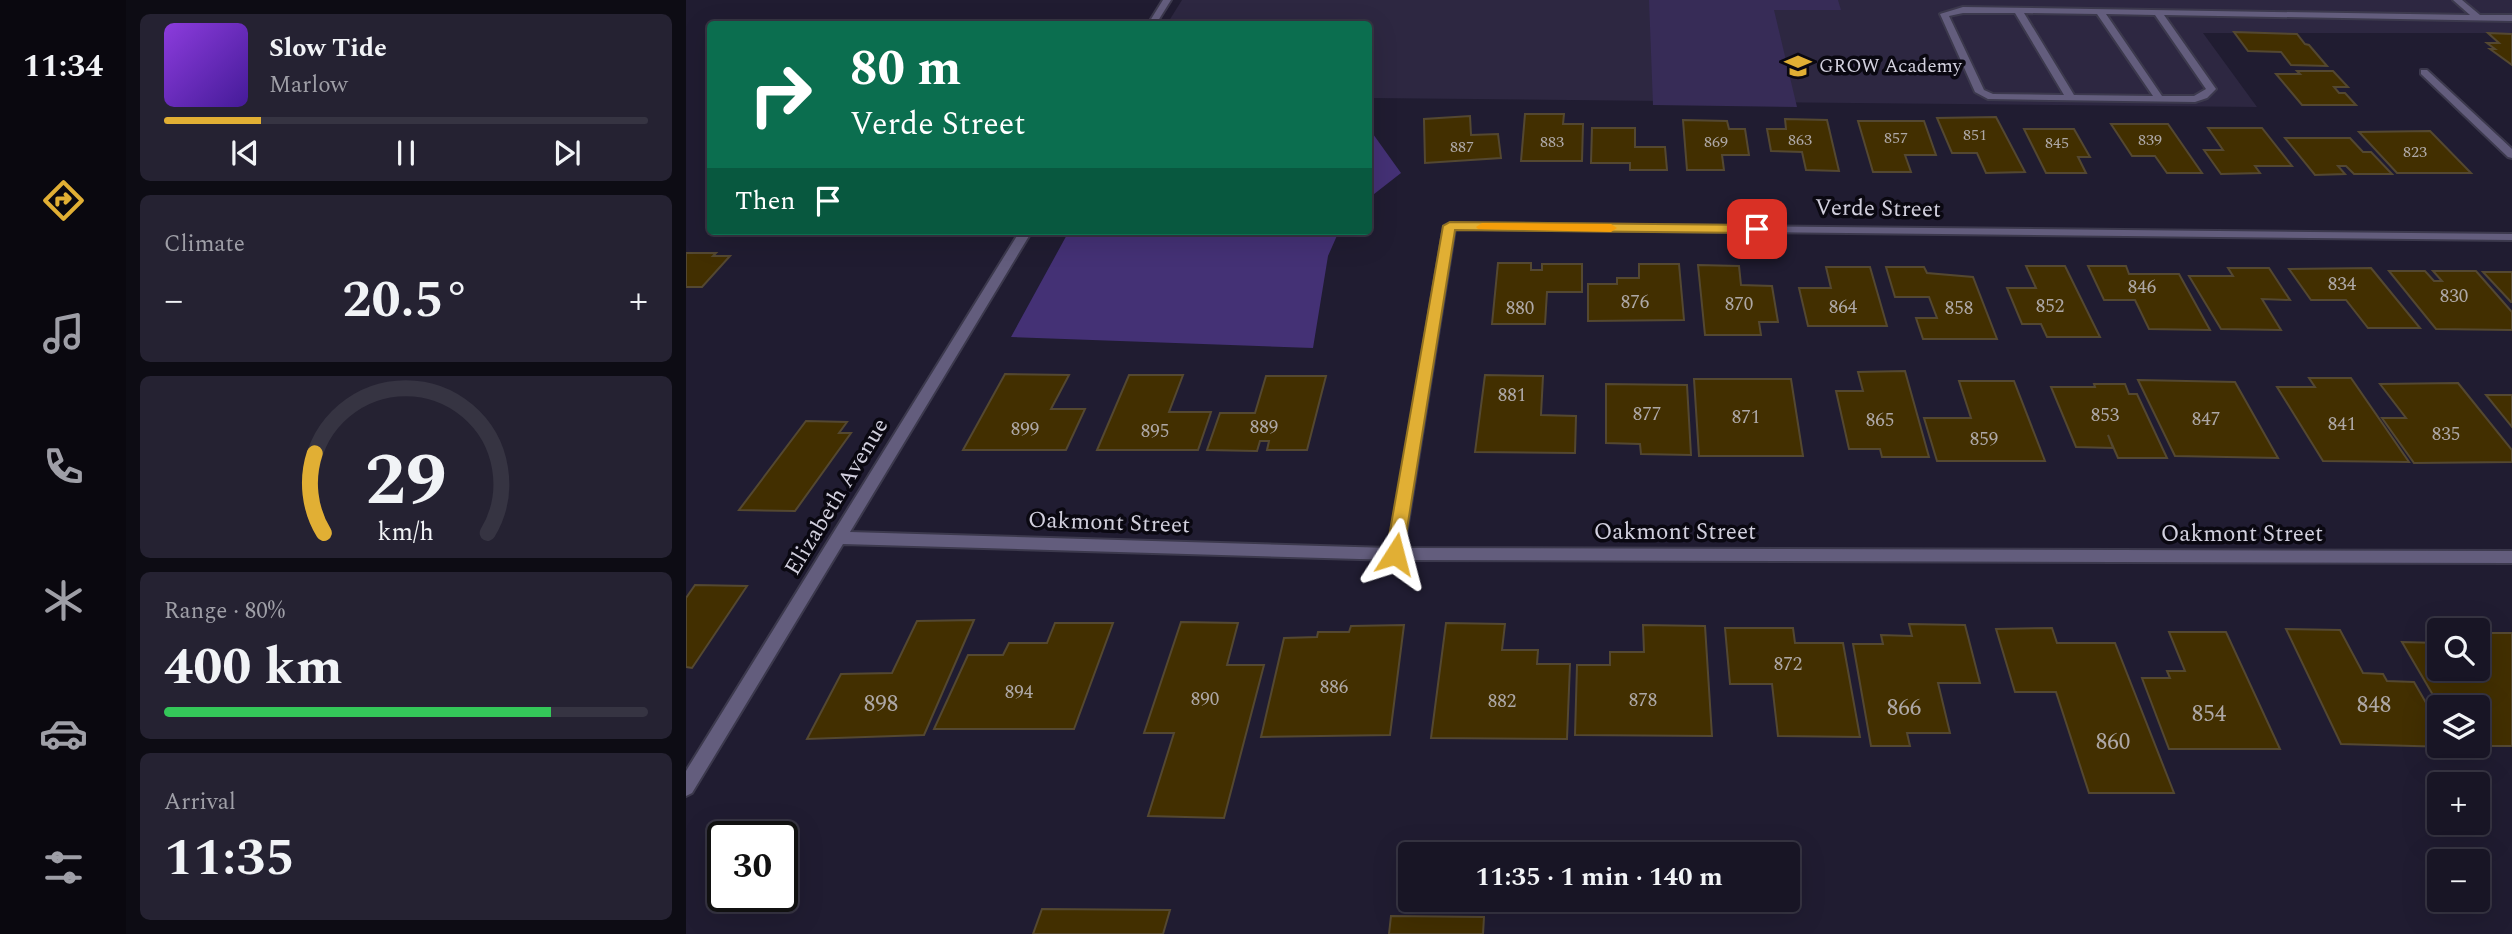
<!DOCTYPE html>
<meta charset="utf-8">
<style>
:root{--surface:#181525;--page:#252232;--text:#f1f3f6;--muted:#9f9fa7;--line:#363442;--accent:#e1af34}
body{margin:0;font-family:Spectral,serif;background:var(--page);color:var(--text);height:100vh;display:flex;flex-direction:column;font-size:26px;white-space:nowrap}
*{box-sizing:border-box;margin:0}
p{font-size:23px;color:var(--muted)}
.icon{flex:none;width:38px;height:38px;fill:none;stroke:currentColor;stroke-width:2;stroke-linecap:round;stroke-linejoin:round}
.map{position:relative;flex:1;overflow:hidden}
.details{display:flex;flex-direction:column;gap:14px;padding:14px;background:#0d0c14;width:560px}
.details>*{flex:none}
.guide{position:absolute;left:21px;top:21px;width:665px;height:214px;border-radius:7px;box-shadow:0 7px 28px #0002,0 0 0 2px var(--line);background:#0b6e4f;color:#fff;overflow:hidden}
.fabs{position:absolute;left:1741px;top:618px;display:grid;gap:14px}
.fabs a{display:grid;place-items:center;width:63px;height:63px;border-radius:7px;background:var(--surface);box-shadow:0 7px 28px #0002,0 0 0 2px var(--line);font-size:35px}
.speed{position:absolute;left:21px;top:821px;display:flex;gap:14px;font-size:35px;font-weight:700;text-align:center}
.speed>*{display:grid;place-content:center;width:91px;height:91px;border-radius:50%;background:var(--surface);box-shadow:0 7px 28px #0002,0 0 0 2px var(--line);line-height:1}
.speed .limit{border:4px solid #111;border-radius:10px;background:#fff;color:#111}
.pin{position:absolute;display:grid;place-items:center;width:60px;height:60px;color:#fff;margin:-30px;border-radius:14px;box-shadow:0 4px 10px #0006}
.me{position:absolute;width:77px;margin:-38px;rotate:9deg;stroke-linejoin:round;filter:drop-shadow(0 0 5px #0008)}
.turn{display:flex;align-items:center;gap:24px;height:147px;padding:0 28px;font-size:32px}
.turn .icon{width:91px;height:91px;stroke-width:2.5}
.turn b{display:block;font-size:49px;line-height:60px}
.then{display:flex;align-items:center;height:66px;padding:0 28px;background:#0003;gap:14px;font-size:26px}
.big{font-size:52px;font-weight:700;line-height:1.1}
.details .tile{flex:1;display:flex;flex-direction:column;justify-content:center;gap:10px;min-width:0;padding:0 24px;border-radius:10px;background:var(--page)}
.details .dial{align-items:center;gap:0}
.dial svg{height:182px;overflow:visible;fill:none;stroke:var(--line);stroke-width:7;stroke-linecap:round;text-anchor:middle}
.dial text{fill:var(--text);stroke:none}
.song{display:flex;align-items:center;gap:21px}
.cover{width:84px;height:84px;border-radius:10px;background:linear-gradient(135deg,hsl(270 70% 55%),hsl(260 70% 35%))}
.played{height:7px;border-radius:4px;background:linear-gradient(90deg,var(--accent) 20%,var(--line) 20%)}
.keys{display:flex;justify-content:space-around;direction:ltr}
.heat{display:flex;justify-content:space-between;align-items:center;font-size:38px;direction:ltr}
.charge{height:10px;border-radius:5px;background:linear-gradient(90deg,#34c759 80%,var(--line) 0)}
.trip{position:absolute;left:712px;top:842px;width:402px;height:70px;border-radius:7px;background:var(--surface);box-shadow:0 7px 28px #0002,0 0 0 2px var(--line);font-weight:700;line-height:70px;text-align:center}
main{display:flex;flex:1;min-height:0}
.tab-bar{display:flex;flex-direction:column;width:126px;justify-content:space-around;align-items:center;background:#0a080f;color:var(--muted)}
.tab-bar .icon{width:49px;height:49px}
.tab-bar .current{color:var(--accent)}
.tab-bar b{font-size:32px;color:var(--text)}
.map>svg:first-child{display:block}
.built{fill:#2d2741}
.green{fill:#372c57}
.water{fill:#443175}
.building{fill:#422f00;stroke:#544831;stroke-width:2}
.lines{fill:none;stroke-linecap:round;stroke-linejoin:round}
.lane-casing{stroke:#3c394d;stroke-width:4}
.street-casing{stroke:#3c394d;stroke-width:4}
.lane{fill:#635d7d;fill-rule:evenodd}
.street{fill:#635d7d;fill-rule:evenodd}
.route{fill:#e1af34;stroke:#927222;stroke-width:2}
.slow{fill:#f59e0b}
.labels{text-anchor:middle;dominant-baseline:central;stroke-width:7;stroke-linejoin:round;paint-order:stroke}
.far-number-label{font-size:16px;fill:#aea8a6}
.far-poi-label{font-size:19px;fill:#d2d0de;stroke:#0a0811;text-anchor:start}
.number-label{font-size:19px;fill:#aea8a6}
.street-label{font-size:23px;fill:#d2d0de;stroke:#0a0811}
.near-number-label{font-size:23px;fill:#aea8a6}
</style>
<main>
<nav class="tab-bar">
<b>11:34</b>
<svg class="icon current" aria-label="directions" viewBox="0 0 24 24"><path d="M12 3l9 9-9 9-9-9zM9 14v-3h6M13 9l2 2-2 2"/></svg>
<svg class="icon" aria-label="music" viewBox="0 0 24 24"><path d="M9 18V5l10-2v13"/><circle cx="6" cy="18" r="3"/><circle cx="16" cy="16" r="3"/></svg>
<svg class="icon" aria-label="phone" viewBox="0 0 24 24"><path d="M5 4h4l2 5-3 2q2 4 5 5l2-3 5 2v4C11 20 4 13 5 4z"/></svg>
<svg class="icon" aria-label="climate" viewBox="0 0 24 24"><path d="M12 3v18M4 7l16 10M4 17L20 7"/></svg>
<svg class="icon" aria-label="car" viewBox="0 0 24 24"><path d="M5 17H2v-5l4-1 3-4h7l3 4 3 1v5h-3M9 17h6M6 11h13"/><circle cx="7" cy="17" r="2"/><circle cx="17" cy="17" r="2"/></svg>
<svg class="icon" aria-label="filters" viewBox="0 0 24 24"><path d="M4 7h16M4 17h16"/><circle cx="9" cy="7" r="2"/><circle cx="15" cy="17" r="2"/></svg>
</nav>
<section class="details">
<div class="tile">
<div class="song"><i class="cover"></i><div><b>Slow Tide</b><p>Marlow</p></div></div>
<div class="played"></div>
<div class="keys"><svg class="icon" aria-label="previous" viewBox="0 0 24 24"><path d="M18 5L8 12l10 7zM5 5v14"/></svg><svg class="icon" aria-label="pause" viewBox="0 0 24 24"><path d="M8 5v14M16 5v14"/></svg><svg class="icon" aria-label="next" viewBox="0 0 24 24"><path d="M6 5l10 7-10 7zM19 5v14"/></svg></div>
</div>
<div class="tile"><p>Climate</p>
<div class="heat"><a>−</a><b class="big">20.5°</b><a>+</a></div>
</div>
<div class="tile dial"><svg viewBox="0 0 100 80">
<path d="M14 69A42 42 0 1 1 86 69"/>
<path d="M14 69A42 42 0 0 1 10 34" stroke="#e1af34"/>
<text x="50" y="56" font-size="32" font-weight="700">29</text>
<text x="50" y="72" font-size="11">km/h</text>
</svg></div>
<div class="tile"><p>Range · 80%</p><b class="big">400 km</b><div class="charge"></div></div>
<div class="tile"><p>Arrival</p><b class="big">11:35</b></div>
</section>
<div class="map">
<svg width="1826" height="934" viewBox="0 0 1826 934">
<rect width="100%" height="100%" fill="#201c31"/>
<path class="built" d="M496,0H1826V33H1517L1571,107L683,98L682,24H481Z"/>
<path class="green" d="M963,0H1152L1155,10H1088L1111,107L967,105Z"/>
<path class="water" d="M682,127L715,173L683,198H682Z
M383,231H653L642,256L627,348L325,337Z"/>
<path class="building" d="M1548,32L1611,34L1619,44L1623,45L1641,66L1605,65L1595,52L1562,51Z
M1802,33L1826,34V65L1804,49H1809L1801,43H1813Z
M1611,71H1647L1662,87H1648L1653,93H1659L1670,105H1616L1590,74H1614Z
M839,114H878L877,124H897L896,161H835Z
M784,116L785,135L812,134L815,158L739,163L738,119Z
M1310,117L1339,172L1300,173L1291,153H1266L1251,118Z
M1099,119L1141,120L1153,171L1120,170L1116,152L1085,151L1081,129H1100Z
M997,120L1041,121L1043,129H1059L1063,155H1036L1038,170H1001Z
M1172,121H1238L1250,155H1219L1225,172H1187Z
M1425,124H1482L1516,173H1481L1469,156H1446Z
M906,128H949V147H979L981,170H944V163H905Z
M1522,128H1576L1606,166H1569L1574,173L1535,174L1518,150H1537Z
M1338,129H1388L1404,157H1392L1400,173H1360Z
M1744,131L1785,173H1711L1673,132Z
M1599,138H1664L1677,152H1685L1706,174H1668L1660,166H1652L1659,174L1629,175Z
M0,253H30L27,256H44L16,287H0Z
M812,263H845V270H856V264H896V292H861L859,324H806Z
M953,264H993L998,320L902,321V284H931V278H953Z
M1012,265L1053,266L1055,285L1086,286L1092,322H1073L1075,335H1019Z
M1340,266H1379L1414,337H1361L1355,324H1336L1321,288H1350Z
M1402,266H1440L1443,274H1493L1524,330L1463,329L1449,300H1418Z
M1140,267H1184L1201,326H1122L1113,288H1145Z
M1200,267H1238L1241,273L1287,277L1311,339H1237L1230,318H1251L1243,297H1209Z
M1542,268H1583L1604,300L1576,299L1595,330L1535,329L1503,276H1547Z
M1685,268L1734,328H1682L1660,300H1625L1603,269Z
M1703,271H1739L1748,281H1756L1747,271H1790L1826,312V330L1750,329Z
M1797,272H1826V302H1825Z
M1219,371L1243,457H1196L1194,449H1163L1150,391H1177L1172,372Z
M319,374L383,375L365,409H399L380,450H277Z
M443,375H497L483,412H525L512,450H411Z
M799,375L857,376L855,415L890,416L889,453L789,452Z
M580,376H640L621,450H581L583,441H574L571,451L521,450L534,413H569Z
M1623,378H1665L1723,462L1637,461L1591,387H1629Z
M1008,379H1105L1117,456H1013Z
M1452,380L1549,382L1592,458L1489,456Z
M1273,381H1328L1359,461H1251L1238,418H1285Z
M1772,383L1826,450V462L1728,463L1696,418H1720L1694,384Z
M920,384L1001,385L1005,455L955,454L954,444L920,443Z
M1408,384H1439L1443,394H1451L1481,458H1432L1422,435L1427,448L1390,447L1365,387H1409Z
M1800,395H1826V427Z
M120,421L161,422L153,433H165L109,511L53,510Z
M9,585L61,586L6,668L0,667V598Z
M288,620L238,735L121,739L155,674L206,673L231,621Z
M495,622L552,623L541,665H578L538,818L462,816L488,733H458Z
M369,623H427L388,729H248L282,655H317L323,643H361Z
M760,623L819,624L816,650H852L851,664H884L881,739L745,738Z
M1223,624L1279,625L1294,683H1252L1264,733H1221L1224,746H1185L1167,644H1197L1195,635L1226,636Z
M718,625L704,735L575,737L598,638L631,637L632,632H663L665,626Z
M957,625L1019,626L1026,736L889,735L891,665H924V652H958Z
M1039,628H1107L1109,643H1157L1174,737L1092,736L1086,684H1044Z
M1366,628L1371,643H1429L1488,793H1403L1370,692H1329L1310,629Z
M1600,629L1654,630L1677,673L1697,674L1701,681L1728,682L1754,727V746L1764,747L1655,744Z
M1483,632H1540L1594,749H1483L1456,678H1484L1481,671H1499Z
M1792,633H1826V746H1782H1792V707H1754L1716,642L1754,643V668H1792Z
M356,909L484,910L477,934H347Z
M705,916L798,917L797,934H703Z"/>
<g class="lines">
<defs>
<path id="lane" d="M1767,0H1776L1794,15H1826V21L1478,15L1530,89L1521,98L1509,102L1302,99L1289,92L1254,14L1277,7L1784,15ZM1277,13H1329L1378,95L1307,94L1298,90L1263,16ZM1338,13L1411,14L1467,96L1388,95ZM1420,14L1469,15L1520,89L1508,96H1476Z"/>
<path id="street" d="M477,0H485L470,24H462Z
M1735,70H1741L1826,149V158L1822,157L1735,74Z
M764,223L1826,234V240L769,229L718,548L1826,551V563L709,560L157,544L6,793L0,796V771L334,231H346L164,532L703,548L758,226Z"/>
</defs>
<use href="#lane" class="lane-casing"/>
<use href="#street" class="street-casing"/>
<use href="#lane" class="lane"/>
<use href="#street" class="street"/>
</g>
<path class="route" d="M764,222L1071,225L1078,229L1071,233L769,230L717,554L715,559H703L700,554L757,226Z"/>
<path class="slow" d="M796,223L925,224L931,228L925,232L792,229L790,227Z"/>
<defs>
<symbol id="school-bare" viewBox="-9 -9 18 18"><path d="M0-5L7-2L0 1L-7-2ZM-4 1L0 2.5L4 1V4Q0 6-4 4Z" fill="#e1af34" stroke="#0a0811" stroke-width="2.5" paint-order="stroke"/></symbol>
</defs>
<g fill-rule="evenodd">
<use href="#school-bare" x="1093" y="47" width="38" height="38"/>
</g>
<g class="labels">
<g class="far-number-label">
<text x="1289" y="135">851</text>
<text x="1210" y="138">857</text>
<text x="1114" y="140">863</text>
<text x="1464" y="140">839</text>
<text x="866" y="142">883</text>
<text x="1030" y="142">869</text>
<text x="1371" y="143">845</text>
<text x="776" y="147">887</text>
<text x="1729" y="152">823</text>
</g>
<g class="far-poi-label">
<text x="1133" y="66">GROW Academy</text>
</g>
<g class="number-label">
<text x="1656" y="284">834</text>
<text x="1456" y="287">846</text>
<text x="1768" y="296">830</text>
<text x="949" y="302">876</text>
<text x="1053" y="304">870</text>
<text x="1364" y="306">852</text>
<text x="1157" y="307">864</text>
<text x="834" y="308">880</text>
<text x="1273" y="308">858</text>
<text x="826" y="395">881</text>
<text x="961" y="414">877</text>
<text x="1419" y="415">853</text>
<text x="1060" y="417">871</text>
<text x="1520" y="419">847</text>
<text x="1194" y="420">865</text>
<text x="1656" y="424">841</text>
<text x="578" y="427">889</text>
<text x="339" y="429">899</text>
<text x="469" y="431">895</text>
<text x="1760" y="434">835</text>
<text x="1298" y="439">859</text>
<text x="1102" y="664">872</text>
<text x="648" y="687">886</text>
<text x="333" y="692">894</text>
<text x="519" y="699">890</text>
<text x="957" y="700">878</text>
<text x="816" y="701">882</text>
</g>
<g class="street-label">
<text transform="translate(1192 209) rotate(1)">Verde Street</text>
<text transform="translate(151 497) rotate(-59)">Elizabeth Avenue</text>
<text transform="translate(423 523) rotate(2)">Oakmont Street</text>
<text x="989" y="532">Oakmont Street</text>
<text x="1556" y="534">Oakmont Street</text>
</g>
<g class="near-number-label">
<text x="195" y="704">898</text>
<text x="1688" y="705">848</text>
<text x="1218" y="708">866</text>
<text x="1523" y="714">854</text>
<text x="1427" y="742">860</text>
</g>
</g>
</svg>
<div class="fabs">
<a><svg class="icon" aria-label="search" viewBox="0 0 24 24"><circle cx="10" cy="10" r="6"/><path d="M15 15l6 6"/></svg></a>
<a><svg class="icon" aria-label="layers" viewBox="0 0 24 24"><path d="M12 4l9 5-9 5-9-5zM3 14l9 5 9-5"/></svg></a>
<a>+</a>
<a>−</a>
</div>
<div class="speed"><div class="limit">30</div></div>
<div class="pin" style="left:1071px;top:229px;background:#d93025"><svg class="icon" aria-label="arrive" viewBox="0 0 24 24"><path d="M6 21V4h12l-3 4 3 4H6"/></svg></div>
<svg class="me" style="left:709px;top:554px" viewBox="-20 -20 40 40"><path d="M0-17L14 15 0 8-14 15z" fill="#e1af34" stroke="#fff" stroke-width="4"/></svg>
<div class="trip">11:35 · 1 min · 140 m</div>
<div class="guide">
<div class="turn"><svg class="icon" aria-label="right" viewBox="0 0 24 24"><path d="M7 20v-9h11M14 6l5 5-5 5"/></svg><div><b>80 m</b>Verde Street</div></div>
<div class="then">Then<svg class="icon" aria-label="arrive" viewBox="0 0 24 24"><path d="M6 21V4h12l-3 4 3 4H6"/></svg></div>
</div>
</div>
</main>
